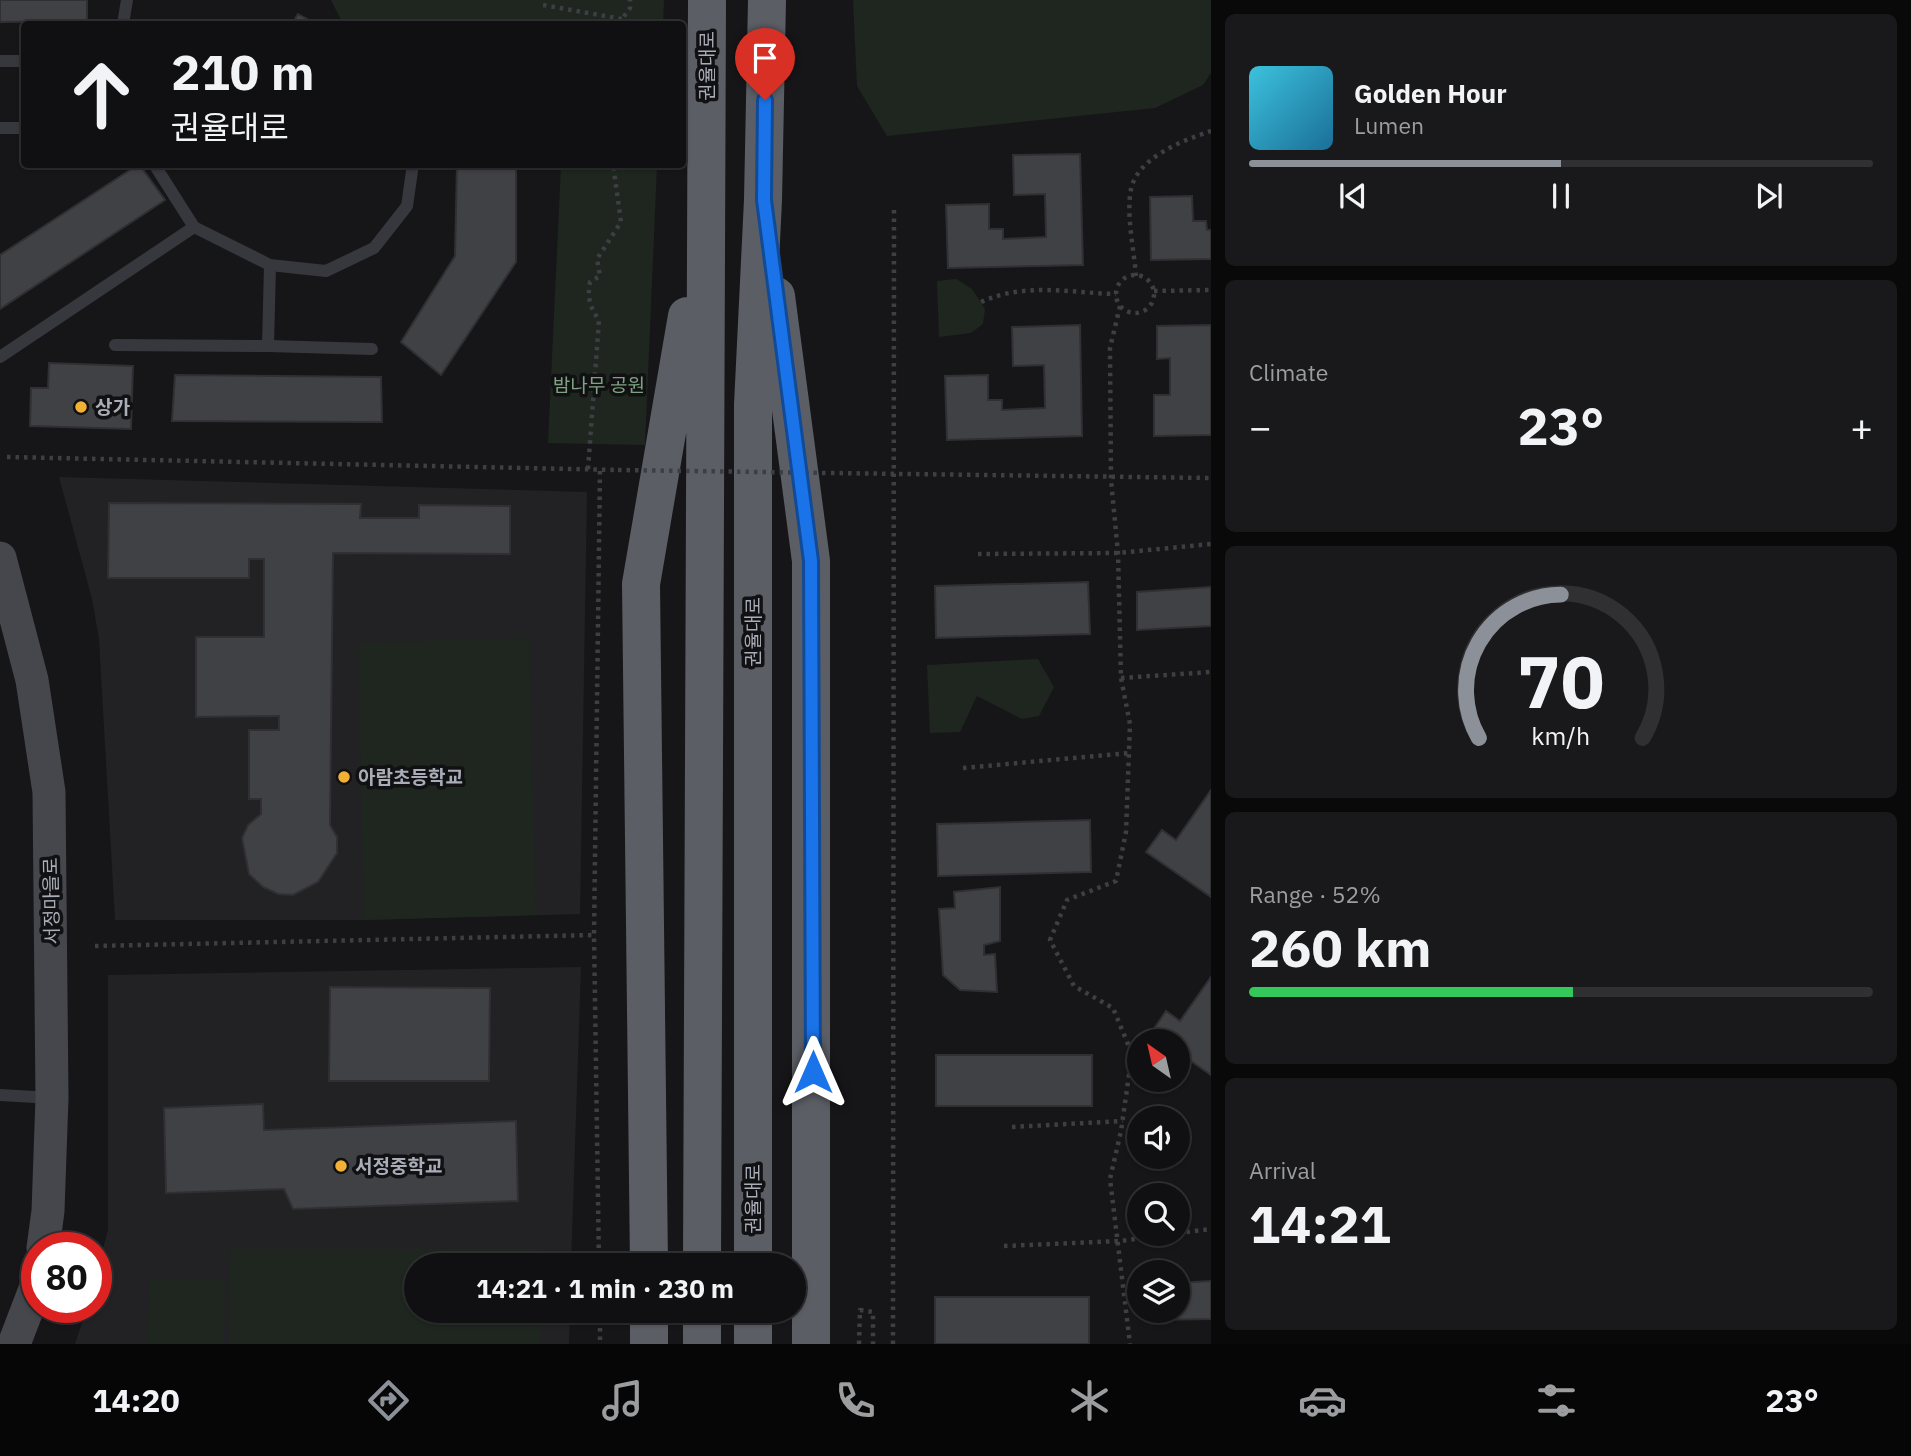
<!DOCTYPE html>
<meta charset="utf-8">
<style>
:root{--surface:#101012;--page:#19191b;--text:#f1f3f6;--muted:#9c9d9f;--line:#303032;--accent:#8c9099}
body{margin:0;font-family:"IBM Plex Sans","Noto Sans KR",sans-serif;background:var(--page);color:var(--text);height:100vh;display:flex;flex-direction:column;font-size:26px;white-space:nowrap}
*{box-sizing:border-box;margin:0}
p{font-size:23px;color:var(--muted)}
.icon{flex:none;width:38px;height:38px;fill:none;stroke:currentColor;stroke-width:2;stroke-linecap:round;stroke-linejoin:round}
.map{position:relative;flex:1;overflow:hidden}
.details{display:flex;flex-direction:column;gap:14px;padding:14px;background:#09090a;width:700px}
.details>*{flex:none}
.banner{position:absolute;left:21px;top:21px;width:665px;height:147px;border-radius:7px;box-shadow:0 2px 5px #0004,0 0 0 2px var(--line);background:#101012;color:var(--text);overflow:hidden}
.needle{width:46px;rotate:326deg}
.fabs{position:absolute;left:1127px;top:1029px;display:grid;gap:14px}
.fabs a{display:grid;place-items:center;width:63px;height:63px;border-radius:50%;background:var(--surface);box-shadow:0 2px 5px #0004,0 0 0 2px var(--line);font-size:35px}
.speed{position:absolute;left:21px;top:1232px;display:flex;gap:14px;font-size:35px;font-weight:700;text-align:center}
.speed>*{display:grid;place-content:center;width:91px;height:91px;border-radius:50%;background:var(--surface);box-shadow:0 2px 5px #0004,0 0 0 2px var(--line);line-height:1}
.speed .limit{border:10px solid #d22;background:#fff;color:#111}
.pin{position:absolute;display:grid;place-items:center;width:60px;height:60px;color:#fff;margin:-72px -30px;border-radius:50% 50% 50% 0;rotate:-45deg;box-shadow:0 0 7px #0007}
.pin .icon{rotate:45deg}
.me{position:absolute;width:77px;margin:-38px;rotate:0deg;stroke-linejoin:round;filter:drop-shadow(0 0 5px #0008)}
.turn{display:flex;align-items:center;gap:24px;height:147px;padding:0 35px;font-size:32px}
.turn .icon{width:91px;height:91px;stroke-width:2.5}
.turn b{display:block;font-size:49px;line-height:60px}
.big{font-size:52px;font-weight:700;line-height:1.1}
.details .widget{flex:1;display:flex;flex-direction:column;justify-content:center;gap:10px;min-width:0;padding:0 24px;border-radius:10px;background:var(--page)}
.details .dial{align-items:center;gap:0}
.dial svg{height:182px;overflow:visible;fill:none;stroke:var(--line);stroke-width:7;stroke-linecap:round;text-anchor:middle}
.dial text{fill:var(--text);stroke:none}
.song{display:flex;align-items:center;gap:21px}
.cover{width:84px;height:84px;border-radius:10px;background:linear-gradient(135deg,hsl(190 70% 55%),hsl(200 70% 35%))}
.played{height:7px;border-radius:4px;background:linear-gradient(90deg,var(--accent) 50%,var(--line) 50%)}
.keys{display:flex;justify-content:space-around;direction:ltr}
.heat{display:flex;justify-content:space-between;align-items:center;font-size:38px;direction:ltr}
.charge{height:10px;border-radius:5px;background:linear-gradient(90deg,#34c759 52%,var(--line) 0)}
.trip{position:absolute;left:404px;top:1253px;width:402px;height:70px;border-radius:35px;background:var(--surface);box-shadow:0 2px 5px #0004,0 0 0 2px var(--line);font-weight:700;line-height:70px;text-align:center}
.menu{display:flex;height:112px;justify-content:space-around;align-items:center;background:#060607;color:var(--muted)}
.menu .icon{width:49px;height:49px}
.menu .selected{color:var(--accent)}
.menu b{font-size:32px;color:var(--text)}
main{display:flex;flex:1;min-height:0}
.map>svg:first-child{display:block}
.built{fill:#222225}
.green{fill:#1e261f}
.building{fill:#404145;stroke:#303034;stroke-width:2}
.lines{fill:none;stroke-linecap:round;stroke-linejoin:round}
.path{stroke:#3d3f44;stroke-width:4.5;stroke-dasharray:3.5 5;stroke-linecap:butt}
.service{stroke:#37383d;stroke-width:12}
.secondary{stroke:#45474d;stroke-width:33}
.trunk{stroke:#5b5e65;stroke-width:38}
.path-bridge{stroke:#3d3f44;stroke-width:4.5;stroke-dasharray:3.5 5;stroke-linecap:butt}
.route-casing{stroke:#114b97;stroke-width:18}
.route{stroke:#1a73e8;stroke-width:12}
.poi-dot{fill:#f2b134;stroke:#111113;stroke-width:2.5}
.labels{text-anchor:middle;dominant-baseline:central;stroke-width:7;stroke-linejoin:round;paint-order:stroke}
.street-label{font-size:19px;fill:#a8adb8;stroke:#111113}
.park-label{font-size:19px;fill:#7fa381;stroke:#111113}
.poi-label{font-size:19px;font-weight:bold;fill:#a8adb8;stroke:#111113;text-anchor:start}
</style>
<main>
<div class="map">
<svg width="1211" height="1344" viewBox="0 0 1211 1344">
<rect width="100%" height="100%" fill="#161618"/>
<path class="built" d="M59,477L587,492L580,914L364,920H115L99,639L92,599Z
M581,967L571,1265H416V1311H570L569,1344H75L87,1307H96V1274L108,1230V975Z"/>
<path class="green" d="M331,0H664L663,24H343Z
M853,0H1211V73L1203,85L1155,108L887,136L857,86Z
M561,165H657L645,445L548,443Z
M956,279L972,289L985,309L983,324L971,333L939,337L937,281Z
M529,638L536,915L364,920L358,643Z
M1038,659L1054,687L1039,716L1022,719L977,696L960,732L930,733L927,665Z
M230,1249H540V1265H416V1311H540V1344H229Z
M149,1279L225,1280L224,1344H148Z"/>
<path class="building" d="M0,0H87V21L0,22Z
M298,14L316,24H292Z
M1080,154L1083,265L948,268L946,205L989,204V229H1003V239L1046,237L1045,194L1014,195L1013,155Z
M139,164L165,200L0,309V255Z
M457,164H516V262L441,375L401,342L455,256Z
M1192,196L1193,221H1206L1207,230H1211V259L1151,260L1150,197Z
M1080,325L1082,436L947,440L945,376L988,375V400H1002V410L1045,408L1044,365L1013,366L1012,327Z
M1211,325V435L1154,436V395H1170V358L1157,359V326Z
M49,363L133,366L131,429L30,426L31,388H48Z
M175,375L381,377L382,422L172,421Z
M109,503L361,504L360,518H419V505L510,506V554L333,553L330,825L337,837V853L318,882L293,895L278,894L263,887L249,874L242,838L248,825L261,814V799H249V730H279V716L196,717V637H264V559H249V578H108Z
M1088,582L1090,634L936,638L935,586Z
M1211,587V626L1137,630V592Z
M1211,790V897L1146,852L1162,830L1176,840Z
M1090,820L1091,872L938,876L937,824Z
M1000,887V941L984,945V955L995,954L997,992L960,990L943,975L939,909L955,908L954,892Z
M1211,977V1075L1178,1052V1041H1162L1151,1033L1166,1011L1180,1021Z
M330,987L490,988L489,1081H329Z
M936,1055H1092V1106H936Z
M263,1104L264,1130L516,1121L518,1201L293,1209L284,1189L166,1193L164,1108Z
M1211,1281V1319L1150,1320L1149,1311H1178V1283Z
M935,1297H1089V1344H935Z"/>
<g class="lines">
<path class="path" d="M543,5L622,19
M624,24L622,19L630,8V0
M1116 294a19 19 0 1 1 38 0a19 19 0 1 1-38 0Z
M1136,276C1134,249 1126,216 1131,189C1138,157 1184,140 1211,131
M1154,291L1211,290
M981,302C1025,282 1070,293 1116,294
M1120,306L1110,348L1111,480L1118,553L1121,678L1130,724L1126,832L1116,881L1067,900L1050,940L1074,986L1113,1008L1132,1054L1121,1131L1110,1179L1130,1344
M7,457L618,470
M588,469L599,320C590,307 587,298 590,282L600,276L597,259L621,222L613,164
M831,473L1211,478
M978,554L1118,553L1211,544
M1121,678L1211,672
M963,768L1129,753
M95,946L594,935
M1012,1127L1123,1121
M1178,1233L1211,1229
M1004,1246L1120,1241L1172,1234
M599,1265L594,935L600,469
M600,1311V1344
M859,1344L860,1310L873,1312V1344
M893,1344L894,210"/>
<path class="service" d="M123,24L127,0
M0,61H24
M0,128H24
M194,227L270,265L326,271L374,248L407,206L413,164
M115,345L268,346L270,265
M268,346L372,349
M0,357L194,227L154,164
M0,1095L52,1098"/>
<path class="secondary" d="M0,558L32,680L49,792L52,1098L48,1211L43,1248
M14,1344L37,1284"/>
<path class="trunk" d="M776,296L811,561V1344
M649,1265L641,584L687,316
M702,1265L707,0
M753,1265V405L763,200L767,0
M649,1311V1344
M753,1311V1344
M702,1344V1311"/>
<path class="path-bridge" d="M618,470L830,473"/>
</g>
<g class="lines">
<defs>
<path id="route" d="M765,100L764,200L811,561L813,1072"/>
</defs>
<use href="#route" class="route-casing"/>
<use href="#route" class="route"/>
</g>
<g class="poi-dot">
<circle cx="81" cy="407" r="7"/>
<circle cx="344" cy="777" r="7"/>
<circle cx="341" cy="1166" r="7"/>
</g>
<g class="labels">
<g class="street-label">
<text transform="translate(707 66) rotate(-90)">권율대로</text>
<text transform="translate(753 632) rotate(-90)">권율대로</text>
<text transform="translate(51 901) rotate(-91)">서정마을로</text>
<text transform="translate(753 1199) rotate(-90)">권율대로</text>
</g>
<g class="park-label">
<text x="599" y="385">밤나무 공원</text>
</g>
<g class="poi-label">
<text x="95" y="407">상가</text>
<text x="358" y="777">아람초등학교</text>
<text x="355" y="1166">서정중학교</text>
</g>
</g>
</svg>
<div class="fabs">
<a><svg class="needle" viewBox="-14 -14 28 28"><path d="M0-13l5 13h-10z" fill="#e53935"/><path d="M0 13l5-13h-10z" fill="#9c9d9f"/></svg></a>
<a><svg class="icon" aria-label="sound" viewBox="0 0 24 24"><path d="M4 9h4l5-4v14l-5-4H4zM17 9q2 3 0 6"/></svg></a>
<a><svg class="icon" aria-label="search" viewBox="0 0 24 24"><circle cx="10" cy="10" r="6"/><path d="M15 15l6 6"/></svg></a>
<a><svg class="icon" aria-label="layers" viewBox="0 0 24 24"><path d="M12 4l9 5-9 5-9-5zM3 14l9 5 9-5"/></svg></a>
</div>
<div class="speed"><div class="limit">80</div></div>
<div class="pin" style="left:765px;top:100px;background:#d93025"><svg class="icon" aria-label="arrive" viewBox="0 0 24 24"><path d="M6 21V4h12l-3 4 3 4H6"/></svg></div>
<svg class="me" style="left:813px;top:1072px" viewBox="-20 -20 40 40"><path d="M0-17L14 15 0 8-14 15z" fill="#1a73e8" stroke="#fff" stroke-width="4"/></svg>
<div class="trip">14:21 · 1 min · 230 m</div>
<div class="banner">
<div class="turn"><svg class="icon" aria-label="ahead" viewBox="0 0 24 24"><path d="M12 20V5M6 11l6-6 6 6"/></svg><div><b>210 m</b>권율대로</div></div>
</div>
</div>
<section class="details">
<div class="widget">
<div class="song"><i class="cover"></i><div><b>Golden Hour</b><p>Lumen</p></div></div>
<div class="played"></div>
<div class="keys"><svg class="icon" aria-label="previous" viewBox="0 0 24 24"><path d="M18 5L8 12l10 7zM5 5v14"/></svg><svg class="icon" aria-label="pause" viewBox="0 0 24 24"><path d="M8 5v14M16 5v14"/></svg><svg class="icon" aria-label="next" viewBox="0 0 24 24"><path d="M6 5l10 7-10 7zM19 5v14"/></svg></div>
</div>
<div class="widget"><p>Climate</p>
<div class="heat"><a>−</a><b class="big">23°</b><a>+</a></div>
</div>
<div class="widget dial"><svg viewBox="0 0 100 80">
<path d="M14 69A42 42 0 1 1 86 69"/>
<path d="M14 69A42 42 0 0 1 50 6" stroke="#8c9099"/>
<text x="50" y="56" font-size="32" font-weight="700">70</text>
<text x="50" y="72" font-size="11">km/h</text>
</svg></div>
<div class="widget"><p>Range · 52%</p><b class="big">260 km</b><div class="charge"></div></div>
<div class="widget"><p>Arrival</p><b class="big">14:21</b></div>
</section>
</main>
<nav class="menu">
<b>14:20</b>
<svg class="icon selected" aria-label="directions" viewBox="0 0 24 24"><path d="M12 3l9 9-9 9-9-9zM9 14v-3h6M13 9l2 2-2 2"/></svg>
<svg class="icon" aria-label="music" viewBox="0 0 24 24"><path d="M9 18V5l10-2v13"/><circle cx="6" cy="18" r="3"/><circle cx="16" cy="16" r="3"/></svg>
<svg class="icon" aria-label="phone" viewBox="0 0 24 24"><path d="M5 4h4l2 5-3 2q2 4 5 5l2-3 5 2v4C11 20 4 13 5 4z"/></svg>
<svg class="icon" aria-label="climate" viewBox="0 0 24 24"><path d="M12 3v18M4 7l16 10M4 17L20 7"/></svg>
<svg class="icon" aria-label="car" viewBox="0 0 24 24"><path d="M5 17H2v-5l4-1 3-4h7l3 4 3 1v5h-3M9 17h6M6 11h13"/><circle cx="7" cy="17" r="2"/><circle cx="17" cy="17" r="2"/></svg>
<svg class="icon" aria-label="filters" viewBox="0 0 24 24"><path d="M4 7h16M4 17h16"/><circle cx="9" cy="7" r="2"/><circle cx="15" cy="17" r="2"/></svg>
<b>23°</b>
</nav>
